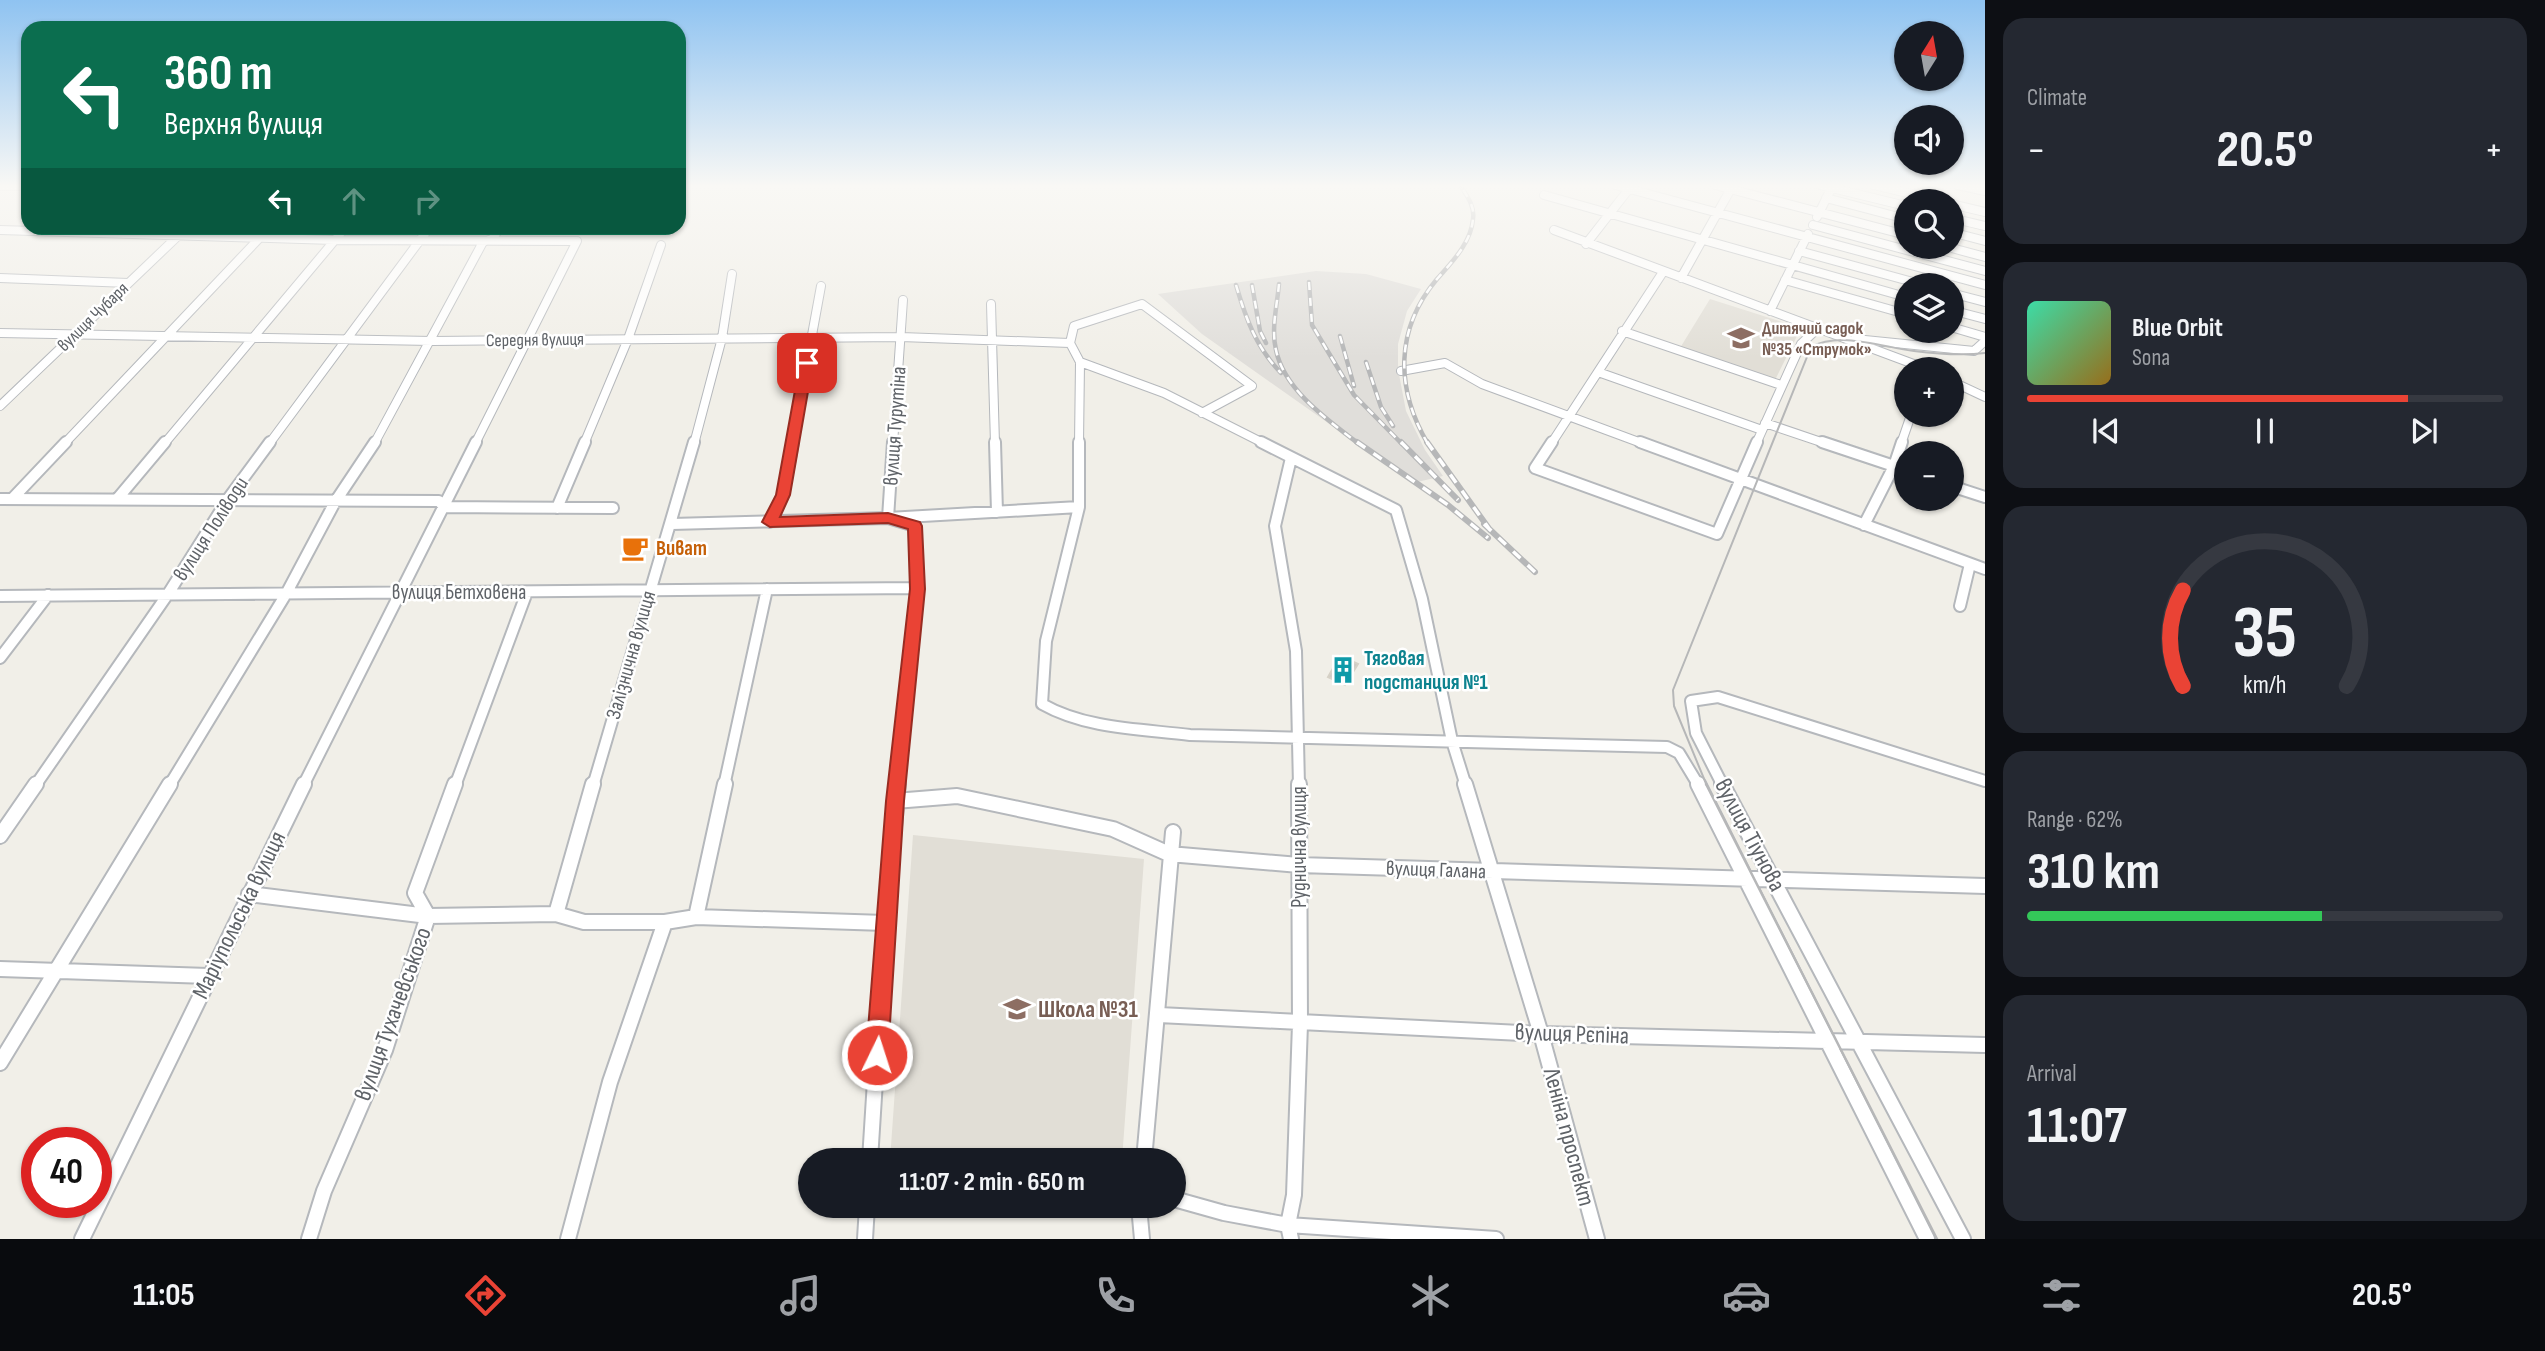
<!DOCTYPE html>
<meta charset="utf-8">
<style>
:root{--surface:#171b24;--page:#242831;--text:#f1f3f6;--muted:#9ea1a6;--line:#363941;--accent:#ea4335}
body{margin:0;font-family:"Sofia Sans Condensed",sans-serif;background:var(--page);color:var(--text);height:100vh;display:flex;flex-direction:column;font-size:26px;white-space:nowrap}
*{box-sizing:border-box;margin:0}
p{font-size:23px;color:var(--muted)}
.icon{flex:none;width:38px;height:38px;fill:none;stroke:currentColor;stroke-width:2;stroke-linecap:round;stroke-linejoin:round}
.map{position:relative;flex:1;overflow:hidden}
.panel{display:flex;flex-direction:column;gap:18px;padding:18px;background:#0d0f14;width:560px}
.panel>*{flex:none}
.top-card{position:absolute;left:21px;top:21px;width:665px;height:214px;border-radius:21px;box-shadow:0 2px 5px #0004;background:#0b6e4f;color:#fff;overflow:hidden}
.needle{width:46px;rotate:11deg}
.buttons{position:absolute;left:1894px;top:21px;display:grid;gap:14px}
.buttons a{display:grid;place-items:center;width:70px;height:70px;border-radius:50%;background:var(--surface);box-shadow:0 2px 5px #0004;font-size:35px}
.speed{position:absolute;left:21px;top:1127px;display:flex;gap:14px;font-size:35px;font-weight:700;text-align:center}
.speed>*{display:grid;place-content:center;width:91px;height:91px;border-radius:50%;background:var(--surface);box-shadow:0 2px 5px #0004;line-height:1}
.speed .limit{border:10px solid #d22;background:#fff;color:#111}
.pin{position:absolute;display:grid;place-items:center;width:60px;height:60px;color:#fff;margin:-30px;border-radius:14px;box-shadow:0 4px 10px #0006}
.me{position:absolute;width:77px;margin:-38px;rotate:4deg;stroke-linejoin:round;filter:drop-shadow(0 0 5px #0008)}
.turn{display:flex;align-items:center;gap:24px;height:147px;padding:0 28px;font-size:32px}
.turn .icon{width:91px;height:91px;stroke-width:2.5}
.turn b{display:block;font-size:49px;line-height:60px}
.lanes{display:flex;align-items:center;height:66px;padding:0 28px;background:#0003;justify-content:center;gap:35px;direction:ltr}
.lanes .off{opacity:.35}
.big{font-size:52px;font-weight:700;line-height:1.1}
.panel .tile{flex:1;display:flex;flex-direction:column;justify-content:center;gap:10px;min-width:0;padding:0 24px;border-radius:21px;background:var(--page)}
.panel .dial{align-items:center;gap:0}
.dial svg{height:182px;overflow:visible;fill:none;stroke:var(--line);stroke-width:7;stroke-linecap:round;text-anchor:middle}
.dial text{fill:var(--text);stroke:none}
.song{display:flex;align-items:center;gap:21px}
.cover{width:84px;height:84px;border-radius:10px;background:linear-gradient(135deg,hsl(160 70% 55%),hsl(40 70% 35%))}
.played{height:7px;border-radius:4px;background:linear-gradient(90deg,var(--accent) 80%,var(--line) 80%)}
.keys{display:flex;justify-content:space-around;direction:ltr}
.heat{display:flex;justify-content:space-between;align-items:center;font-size:38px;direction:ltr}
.charge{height:10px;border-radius:5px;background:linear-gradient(90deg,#34c759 62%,var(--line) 0)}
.trip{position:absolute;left:798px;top:1148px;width:388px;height:70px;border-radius:35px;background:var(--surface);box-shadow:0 2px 5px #0004;font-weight:700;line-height:70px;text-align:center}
.tabs{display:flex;height:112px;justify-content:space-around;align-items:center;background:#090b0e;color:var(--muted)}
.tabs .icon{width:49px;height:49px}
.tabs .current{color:var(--accent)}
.tabs b{font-size:32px;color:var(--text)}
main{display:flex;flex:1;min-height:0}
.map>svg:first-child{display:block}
.industrial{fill:#e0deda}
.education{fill:#e1ded6}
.building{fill:#cccac5;stroke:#d6d1c6;stroke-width:2}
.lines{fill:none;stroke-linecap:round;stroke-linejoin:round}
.minor-far2-casing{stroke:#b5b8bc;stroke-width:10}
.minor-far1-casing{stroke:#b5b8bc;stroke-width:14}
.minor-casing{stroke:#b5b8bc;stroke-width:18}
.minor-far2{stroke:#fff;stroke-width:8}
.minor-far1{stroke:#fff;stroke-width:10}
.minor{stroke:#fff;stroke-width:14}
.tram-far1{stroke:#b6b7b8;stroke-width:2}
.tram{stroke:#b6b7b8;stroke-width:2.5}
.rail-far1-casing{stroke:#b6b7b8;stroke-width:4.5}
.rail-casing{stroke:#b6b7b8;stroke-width:6}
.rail-far1{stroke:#fff;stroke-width:2.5;stroke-dasharray:8;stroke-linecap:butt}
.rail{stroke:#fff;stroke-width:3.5;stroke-dasharray:10;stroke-linecap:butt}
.route{fill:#ea4335;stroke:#982c22;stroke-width:2}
.labels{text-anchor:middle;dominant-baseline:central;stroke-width:5;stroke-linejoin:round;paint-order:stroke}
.far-street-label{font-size:18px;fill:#5f6368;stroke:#fff}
.far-education-label{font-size:18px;font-weight:bold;fill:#785e54;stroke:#fff;text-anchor:start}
.street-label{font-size:21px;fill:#5f6368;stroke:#fff}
.food-label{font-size:21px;font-weight:bold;fill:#c56008;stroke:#fff;text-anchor:start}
.culture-label{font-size:21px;font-weight:bold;fill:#0d838f;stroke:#fff;text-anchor:start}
.near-street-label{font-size:24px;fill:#5f6368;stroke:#fff}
.near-education-label{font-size:24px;font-weight:bold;fill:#785e54;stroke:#fff;text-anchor:start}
</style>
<main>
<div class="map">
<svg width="1985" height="1239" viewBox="0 0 1985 1239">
<rect width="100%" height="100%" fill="#f1efe8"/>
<path class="industrial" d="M1316,271L1366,274L1421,289L1407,311L1398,344V369L1406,411L1425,450L1443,476L1413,483L1202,334L1158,294Z"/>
<path class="education" d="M1710,299L1801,328L1775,380L1680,348Z
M913,835L1144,859L1122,1160H890Z"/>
<path class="building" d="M629,541H645L640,555H624Z
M1340,656L1358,664L1345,685L1328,677Z"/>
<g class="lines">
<defs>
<path id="minor-far2" d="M1615,185L1985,285
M1715,185L1906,235
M1820,185L1906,206
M1874,185L1941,201
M1958,185L1985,191
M0,186H28
M1544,195L1906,297
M1826,198L1906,219
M1951,204L1985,212
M1817,217L1833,185
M1951,218L1985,226
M1813,225L1985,271
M0,230L334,240L577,241L475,444
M1554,230L1927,369
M1951,232L1985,241
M1586,244L1632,185
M1948,247L1985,257
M1799,251L1924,285
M0,278L128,283
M1681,278L1733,185
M1785,280L1906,314
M1951,293L1985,302
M991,304L995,444
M1951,310L1985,319
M1770,311L1808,234
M1951,327L1985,337
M1622,331L1781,385
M0,333L432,341L901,337L1070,343
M1855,339L1974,351L1985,341
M1070,343L1080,362L1079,444
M1070,343L1074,326L1142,304L1252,386L1202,413
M1080,362L1164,393L1265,444
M1401,371L1445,363L1482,384L1644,444
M1598,372L1762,430
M1951,381L1985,397
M0,406L180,234
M1765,423L1827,444
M64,444L269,228
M164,444L345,228
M269,444L429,228
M374,444L483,242L492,239L500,228
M584,444L628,339L661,245
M694,444L722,338L732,274
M792,444L821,286
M893,444L903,300
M1551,444L1663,272
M1756,444L1801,344L1817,329
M1901,444L1911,415"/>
<path id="minor-far1" d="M893,442L888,518L915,526L917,588L898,786
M995,442L997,512
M1079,442V507L1046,641L1042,704C1086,729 1141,729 1190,735L1667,747L1679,753L1699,786
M1261,442L1396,510L1422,599L1452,741L1466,786
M1552,442L1535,468L1717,534L1757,442
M1640,442L1985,569
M1822,442L1906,470
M1291,458L1275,526L1296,651L1299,786
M1951,486L1985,497
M118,498L165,442
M0,499L439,501L444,507L613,508
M12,499L66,442
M557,508L585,442
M770,522L783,495L793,442
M672,524L888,518L1079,507
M1864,525L1894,466L1902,442
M0,596L917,588
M1960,606L1970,564
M0,658L48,595
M35,786L168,594L228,499L270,442
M169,786L286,594L335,502L375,442
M303,786L476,442
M455,786L527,592
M593,786L694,442
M724,786L767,589
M1723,786L1696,733L1691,701L1718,697L1985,781"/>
<path id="minor" d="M1465,784L1541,1034L1597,1239
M1698,784L1927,1239
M1722,784L1963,1239
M895,801L957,796L1113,829L1169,854L1299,865L1985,886
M0,836L36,784
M249,894L428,916L556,914L584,922H665L696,917L885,923
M556,914L593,784
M696,917L725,784
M0,969L208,976
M1159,1015L1541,1034L1985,1045
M0,1063L170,784
M870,1160L885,923L898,784
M1144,1160L1173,832
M1174,1199L1224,1213L1288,1225L1496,1239
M1139,1206L1142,1239
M82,1239L304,784
M309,1239L324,1191L385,1050L428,916L415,893L455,784
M568,1239L610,1082L665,922
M865,1239L867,1206
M1291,1239L1288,1225L1294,1195L1300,1024L1299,784"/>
</defs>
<use href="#minor-far2" class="minor-far2-casing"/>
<use href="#minor-far1" class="minor-far1-casing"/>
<use href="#minor" class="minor-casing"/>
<use href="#minor-far2" class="minor-far2"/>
<use href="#minor-far1" class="minor-far1"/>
<use href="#minor" class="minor"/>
<path class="tram-far1" d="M1707,786L1674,706L1673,690L1811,347C1840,331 1882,347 1914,351C1938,354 1961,356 1985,353"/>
<path class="tram" d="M1706,784L1937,1239"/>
<defs>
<path id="rail-far1" d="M1309,282L1312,325L1354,395L1402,444
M1279,284C1277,306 1271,329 1276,350C1284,390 1329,421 1359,444
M1236,285C1246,319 1256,347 1281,373
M1252,285L1260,331L1266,343
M1340,336L1354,386
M1366,362L1381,407L1393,426
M1428,444C1395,388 1395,329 1437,279C1452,262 1471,243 1473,219C1475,206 1467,196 1460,185"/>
<path id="rail" d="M1357,442L1448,505L1488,538
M1401,442L1458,500
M1427,442L1490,530
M1484,524L1535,572"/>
</defs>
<use href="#rail-far1" class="rail-far1-casing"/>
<use href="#rail" class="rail-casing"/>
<use href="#rail-far1" class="rail-far1"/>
<use href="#rail" class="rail"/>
</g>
<linearGradient id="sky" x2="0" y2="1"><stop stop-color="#8fc3f1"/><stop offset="0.52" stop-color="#f9f8f5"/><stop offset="1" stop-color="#f9f8f5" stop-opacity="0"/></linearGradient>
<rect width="1985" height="358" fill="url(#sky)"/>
<path class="route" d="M807,359L813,363L790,495L780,517L888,513L920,522L922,526L925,589L904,801L888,1055L884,1062L877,1066L869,1062L866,1055L886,801L910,589L908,529L888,523L770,527L762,522L776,495L800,363Z"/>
<defs>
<symbol id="school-bare" viewBox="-9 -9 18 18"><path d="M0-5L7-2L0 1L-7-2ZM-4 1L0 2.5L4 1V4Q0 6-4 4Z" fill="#8d6e63" stroke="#fff" stroke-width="2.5" paint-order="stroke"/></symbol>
<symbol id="cafe-bare" viewBox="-9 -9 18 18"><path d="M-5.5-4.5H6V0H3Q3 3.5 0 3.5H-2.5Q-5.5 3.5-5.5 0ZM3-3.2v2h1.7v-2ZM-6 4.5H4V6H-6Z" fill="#e8710a" stroke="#fff" stroke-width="2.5" paint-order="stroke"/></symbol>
<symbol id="building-bare" viewBox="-9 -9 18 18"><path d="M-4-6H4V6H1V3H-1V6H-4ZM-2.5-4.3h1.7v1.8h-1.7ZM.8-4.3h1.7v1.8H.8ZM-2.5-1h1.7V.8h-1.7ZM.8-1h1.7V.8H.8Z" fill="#0f9aa8" stroke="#fff" stroke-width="2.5" paint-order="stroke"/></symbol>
</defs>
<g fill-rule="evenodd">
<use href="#school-bare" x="1722" y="319" width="38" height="38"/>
<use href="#cafe-bare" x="616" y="529" width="38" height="38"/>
<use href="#building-bare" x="1324" y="651" width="38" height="38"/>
<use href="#school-bare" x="998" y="990" width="38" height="38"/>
</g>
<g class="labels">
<g class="far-street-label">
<text transform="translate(93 317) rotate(-44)">вулиця Чубаря</text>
<text transform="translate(535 340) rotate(-1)">Середня вулиця</text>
</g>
<g class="far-education-label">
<text x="1762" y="328">Дитячий садок<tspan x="1762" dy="21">№35 «Струмок»</tspan></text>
</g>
<g class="street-label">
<text transform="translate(895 426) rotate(-86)">вулиця Турутіна</text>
<text transform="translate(211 529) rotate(-57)">вулиця Поліводи</text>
<text x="459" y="592">вулиця Бетховена</text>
<text transform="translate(631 655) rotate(-74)">Залізнична вулиця</text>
<text transform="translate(1299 847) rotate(-90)">Руднична вулиця</text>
<text transform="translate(1436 870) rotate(2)">вулиця Галана</text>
</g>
<g class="food-label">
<text x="656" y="548">Виват</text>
</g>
<g class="culture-label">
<text x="1364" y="658">Тяговая<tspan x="1364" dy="24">подстанция №1</tspan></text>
</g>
<g class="near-street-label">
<text transform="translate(1750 835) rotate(62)">вулиця Тіунова</text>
<text transform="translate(239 915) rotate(-64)">Маріупольська вулиця</text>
<text transform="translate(393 1014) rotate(-70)">вулиця Тухачевського</text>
<text transform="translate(1572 1034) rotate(2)">вулиця Рєпіна</text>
<text transform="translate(1569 1137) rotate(75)">Леніна проспект</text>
</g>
<g class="near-education-label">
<text x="1038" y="1009">Школа №31</text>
</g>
</g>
</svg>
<div class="buttons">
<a><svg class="needle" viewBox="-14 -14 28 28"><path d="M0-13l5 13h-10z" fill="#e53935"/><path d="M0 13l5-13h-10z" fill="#9ea1a6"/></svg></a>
<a><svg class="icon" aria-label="sound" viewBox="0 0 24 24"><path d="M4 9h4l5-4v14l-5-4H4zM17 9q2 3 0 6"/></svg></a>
<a><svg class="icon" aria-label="search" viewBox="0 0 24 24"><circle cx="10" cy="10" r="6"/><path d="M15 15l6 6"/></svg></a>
<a><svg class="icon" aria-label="layers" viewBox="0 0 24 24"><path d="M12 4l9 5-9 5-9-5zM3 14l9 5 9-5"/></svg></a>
<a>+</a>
<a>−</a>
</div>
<div class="speed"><div class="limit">40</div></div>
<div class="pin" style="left:807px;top:363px;background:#d93025"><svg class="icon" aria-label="arrive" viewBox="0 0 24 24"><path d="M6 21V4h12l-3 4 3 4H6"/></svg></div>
<svg class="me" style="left:877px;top:1055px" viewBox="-20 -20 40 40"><circle r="17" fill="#ea4335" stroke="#fff" stroke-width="3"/><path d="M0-11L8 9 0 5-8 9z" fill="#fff"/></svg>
<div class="trip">11:07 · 2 min · 650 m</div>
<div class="top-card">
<div class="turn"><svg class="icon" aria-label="left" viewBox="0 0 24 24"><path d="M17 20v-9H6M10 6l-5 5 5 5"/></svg><div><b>360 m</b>Верхня вулиця</div></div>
<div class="lanes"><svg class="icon" aria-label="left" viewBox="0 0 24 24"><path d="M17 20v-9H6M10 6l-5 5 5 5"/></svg><svg class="icon off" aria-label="ahead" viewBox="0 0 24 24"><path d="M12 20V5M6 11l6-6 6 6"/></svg><svg class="icon off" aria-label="right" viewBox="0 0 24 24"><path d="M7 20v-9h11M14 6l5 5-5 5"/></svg></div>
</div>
</div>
<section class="panel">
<div class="tile"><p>Climate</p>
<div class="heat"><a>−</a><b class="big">20.5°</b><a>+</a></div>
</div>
<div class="tile">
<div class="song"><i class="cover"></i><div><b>Blue Orbit</b><p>Sona</p></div></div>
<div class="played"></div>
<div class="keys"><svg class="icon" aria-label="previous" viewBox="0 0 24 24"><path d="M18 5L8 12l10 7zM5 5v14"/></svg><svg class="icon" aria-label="pause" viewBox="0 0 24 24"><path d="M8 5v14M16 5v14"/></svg><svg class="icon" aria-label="next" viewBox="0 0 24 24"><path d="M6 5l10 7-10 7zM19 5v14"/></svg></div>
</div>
<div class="tile dial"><svg viewBox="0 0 100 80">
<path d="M14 69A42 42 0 1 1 86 69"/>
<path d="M14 69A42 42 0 0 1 14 27" stroke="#ea4335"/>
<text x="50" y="56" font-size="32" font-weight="700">35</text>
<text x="50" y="72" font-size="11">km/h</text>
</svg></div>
<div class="tile"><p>Range · 62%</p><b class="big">310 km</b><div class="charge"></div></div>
<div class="tile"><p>Arrival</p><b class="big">11:07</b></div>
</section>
</main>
<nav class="tabs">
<b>11:05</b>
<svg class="icon current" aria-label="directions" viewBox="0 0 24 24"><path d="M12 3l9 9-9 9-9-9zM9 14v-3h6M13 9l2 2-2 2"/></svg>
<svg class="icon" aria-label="music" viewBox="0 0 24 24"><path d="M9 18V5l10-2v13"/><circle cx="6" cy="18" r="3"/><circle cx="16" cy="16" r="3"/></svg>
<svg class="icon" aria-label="phone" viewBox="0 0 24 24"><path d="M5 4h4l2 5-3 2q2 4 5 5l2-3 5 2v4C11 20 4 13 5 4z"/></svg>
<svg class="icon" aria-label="climate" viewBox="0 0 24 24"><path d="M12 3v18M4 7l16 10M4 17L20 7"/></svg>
<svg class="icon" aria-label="car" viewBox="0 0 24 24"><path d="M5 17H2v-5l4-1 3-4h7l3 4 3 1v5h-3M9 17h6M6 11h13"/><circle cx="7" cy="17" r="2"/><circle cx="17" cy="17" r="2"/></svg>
<svg class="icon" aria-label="filters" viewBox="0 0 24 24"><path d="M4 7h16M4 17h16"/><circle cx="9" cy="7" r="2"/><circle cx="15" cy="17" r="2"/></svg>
<b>20.5°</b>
</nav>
